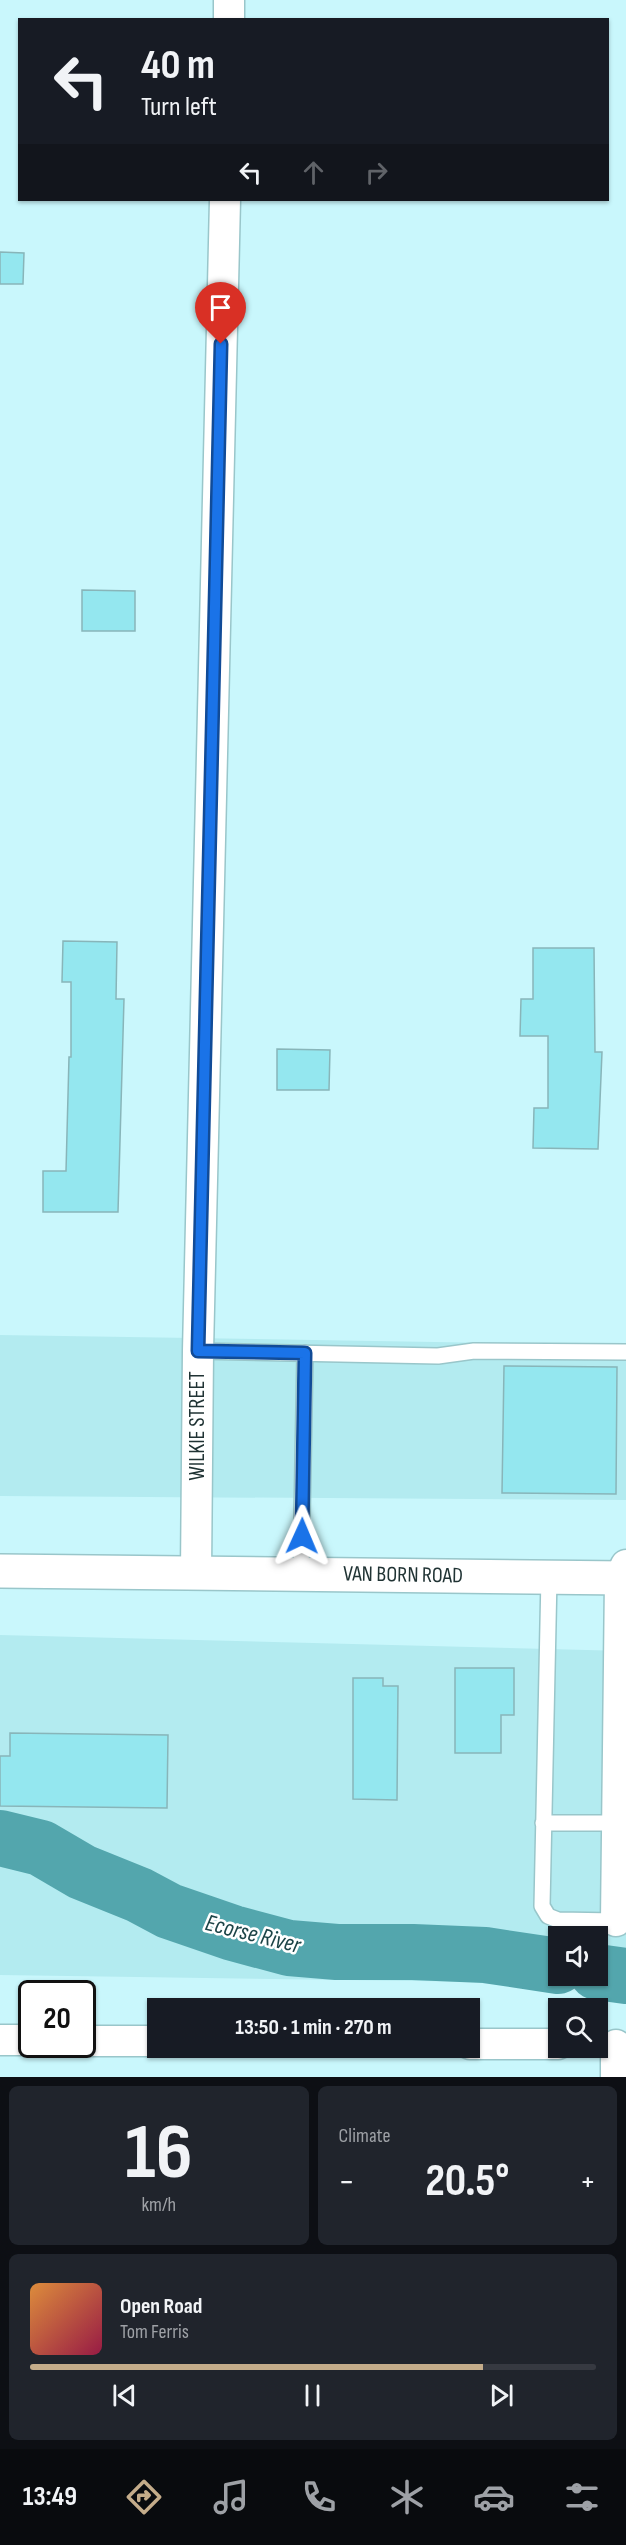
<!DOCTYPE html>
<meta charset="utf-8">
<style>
:root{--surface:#171b24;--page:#20242c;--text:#f1f3f6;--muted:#9ea1a6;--line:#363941;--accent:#c4ac8a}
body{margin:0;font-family:"Sofia Sans Condensed",sans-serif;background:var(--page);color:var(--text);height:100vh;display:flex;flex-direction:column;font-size:22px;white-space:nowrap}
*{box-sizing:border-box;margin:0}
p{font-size:20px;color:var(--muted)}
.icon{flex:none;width:33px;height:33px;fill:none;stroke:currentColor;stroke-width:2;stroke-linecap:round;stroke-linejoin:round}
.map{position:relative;height:2077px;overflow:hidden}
.sheet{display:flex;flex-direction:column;gap:9px;padding:9px;background:#0d0f14;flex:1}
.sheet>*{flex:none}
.hud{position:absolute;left:18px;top:18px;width:591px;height:183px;border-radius:0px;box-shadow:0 2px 4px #0004;background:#171b24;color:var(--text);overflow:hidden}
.tools{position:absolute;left:548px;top:1926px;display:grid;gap:12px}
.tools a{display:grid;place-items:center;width:60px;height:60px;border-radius:0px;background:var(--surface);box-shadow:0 2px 4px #0004;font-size:30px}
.speed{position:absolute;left:18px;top:1980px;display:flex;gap:12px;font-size:30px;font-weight:700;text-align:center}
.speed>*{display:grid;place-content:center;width:78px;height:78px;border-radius:50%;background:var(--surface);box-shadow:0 2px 4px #0004;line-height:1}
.speed .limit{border:3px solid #111;border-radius:9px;background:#fff;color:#111}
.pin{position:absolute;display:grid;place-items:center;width:51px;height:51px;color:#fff;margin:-62px -26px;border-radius:50% 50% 50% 0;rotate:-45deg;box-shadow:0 0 6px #0007}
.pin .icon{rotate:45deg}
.me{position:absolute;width:66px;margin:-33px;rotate:1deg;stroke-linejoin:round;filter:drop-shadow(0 0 4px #0008)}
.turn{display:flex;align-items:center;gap:21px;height:126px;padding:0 24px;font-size:27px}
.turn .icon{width:78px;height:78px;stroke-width:2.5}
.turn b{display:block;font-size:42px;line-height:51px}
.lanes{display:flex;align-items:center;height:57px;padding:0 24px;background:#0003;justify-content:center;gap:30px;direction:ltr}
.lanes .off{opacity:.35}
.big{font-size:45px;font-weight:700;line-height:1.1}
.sheet .card{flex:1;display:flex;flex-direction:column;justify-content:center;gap:9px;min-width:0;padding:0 21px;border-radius:9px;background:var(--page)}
.sheet .dial{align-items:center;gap:0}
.dial b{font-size:78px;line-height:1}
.song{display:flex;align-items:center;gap:18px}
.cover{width:72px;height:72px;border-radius:9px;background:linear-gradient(135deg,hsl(30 70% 55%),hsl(340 70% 35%))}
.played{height:6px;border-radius:3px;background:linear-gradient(90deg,var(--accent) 80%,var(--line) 80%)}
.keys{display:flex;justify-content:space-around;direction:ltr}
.heat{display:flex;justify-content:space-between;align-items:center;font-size:33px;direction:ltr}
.sheet .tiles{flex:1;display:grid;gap:9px;grid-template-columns:1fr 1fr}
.card:last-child{grid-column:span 2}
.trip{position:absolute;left:147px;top:1998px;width:333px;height:60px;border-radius:0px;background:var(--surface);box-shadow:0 2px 4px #0004;font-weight:700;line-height:60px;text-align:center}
.dock{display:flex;height:96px;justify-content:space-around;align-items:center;background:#090b0e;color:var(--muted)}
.dock .icon{width:42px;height:42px}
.dock .on{color:var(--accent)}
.dock b{font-size:27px;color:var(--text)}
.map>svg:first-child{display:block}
.built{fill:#b3ebf0;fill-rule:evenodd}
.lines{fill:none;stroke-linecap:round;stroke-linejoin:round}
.river{stroke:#53a6ad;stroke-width:56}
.building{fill:#94e7ef;stroke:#88b5b9;stroke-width:1.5}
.service-casing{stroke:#99c6ca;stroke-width:18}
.minor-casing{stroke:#99c6ca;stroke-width:33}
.secondary-casing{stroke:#99c6ca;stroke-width:36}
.service{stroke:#fff;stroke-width:15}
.minor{stroke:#fff;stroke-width:30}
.secondary{stroke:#fff;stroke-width:33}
.route-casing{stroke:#114b97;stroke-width:15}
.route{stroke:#1a73e8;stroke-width:10}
.labels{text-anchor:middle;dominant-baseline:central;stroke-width:5;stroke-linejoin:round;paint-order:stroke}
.street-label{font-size:22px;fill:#203334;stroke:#fff}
.water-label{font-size:24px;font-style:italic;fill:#1c4447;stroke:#fff}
</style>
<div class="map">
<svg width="626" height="2077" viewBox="0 0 626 2077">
<rect width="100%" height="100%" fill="#c9f7fc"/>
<path class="built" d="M0,1335L626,1345V1500L0,1496Z
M0,1635L626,1651V1984L0,1975ZM558,1936H597V1976H558Z"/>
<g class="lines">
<path class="river" d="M0,1838L41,1848L82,1872L139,1895L169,1911L233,1933L289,1948L337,1952H413L485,1955L558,1966
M597,1972L626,1976"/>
</g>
<path class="building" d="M0,252L24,253L23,284H0Z
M82,590L135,591V631H82Z
M63,941L117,942L116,999H124L118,1212H43V1171H66L69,1057H71V982H62Z
M533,948H594L595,1052H602L598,1149L533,1148L534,1108H548V1036H520L521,999H533Z
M277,1049L330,1050L329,1090H277Z
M504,1366L617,1367L616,1494L502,1493Z
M455,1668H514V1715H501V1753H455Z
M353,1678H383V1686H398L397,1800L353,1799Z
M10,1733L168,1735L167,1808L0,1806V1756H10Z"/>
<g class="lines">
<defs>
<path id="service" d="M198,1351L438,1356L474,1351L626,1352
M301,1573L305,1353
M549,1577L542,1906L548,1916L558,1920L616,1921
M543,1823H623"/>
<path id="minor" d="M229,20V0
M196,1572L198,1351L225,200
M616,1921L620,1578L626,1565
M0,2040H32
M82,2041H158
M470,2044H558
M616,2045V2077"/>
<path id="secondary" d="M0,1571L626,1578"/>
</defs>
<use href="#service" class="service-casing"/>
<use href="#minor" class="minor-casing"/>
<use href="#secondary" class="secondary-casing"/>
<use href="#service" class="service"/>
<use href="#minor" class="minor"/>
<use href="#secondary" class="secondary"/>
</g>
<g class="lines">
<defs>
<path id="route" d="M221,344L198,1351L305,1353L302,1536"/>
</defs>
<use href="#route" class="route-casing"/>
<use href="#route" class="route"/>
</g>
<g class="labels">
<g class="street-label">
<text transform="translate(197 1426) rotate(-90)">WILKIE STREET</text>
<text transform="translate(403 1575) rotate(1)">VAN BORN ROAD</text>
</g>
<g class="water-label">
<text transform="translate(253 1934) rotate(14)">Ecorse River</text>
</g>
</g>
</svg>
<div class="tools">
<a><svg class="icon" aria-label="sound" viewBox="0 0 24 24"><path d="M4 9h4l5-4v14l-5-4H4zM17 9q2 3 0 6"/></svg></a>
<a><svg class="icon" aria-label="search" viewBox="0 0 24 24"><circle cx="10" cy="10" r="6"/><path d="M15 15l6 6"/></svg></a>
</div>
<div class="speed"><div class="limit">20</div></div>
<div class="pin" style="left:221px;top:344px;background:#d93025"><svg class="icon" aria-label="arrive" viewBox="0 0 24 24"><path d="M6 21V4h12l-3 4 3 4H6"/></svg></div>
<svg class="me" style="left:302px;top:1536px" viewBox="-20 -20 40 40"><path d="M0-17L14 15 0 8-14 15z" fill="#1a73e8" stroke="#fff" stroke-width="4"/></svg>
<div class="trip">13:50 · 1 min · 270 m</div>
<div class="hud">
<div class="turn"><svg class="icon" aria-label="left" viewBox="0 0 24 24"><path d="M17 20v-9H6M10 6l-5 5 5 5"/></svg><div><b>40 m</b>Turn left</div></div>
<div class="lanes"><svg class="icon" aria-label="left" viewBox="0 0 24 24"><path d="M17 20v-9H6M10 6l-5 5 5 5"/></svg><svg class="icon off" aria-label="ahead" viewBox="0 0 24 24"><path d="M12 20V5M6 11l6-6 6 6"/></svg><svg class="icon off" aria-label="right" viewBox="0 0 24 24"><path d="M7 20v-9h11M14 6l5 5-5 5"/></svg></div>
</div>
</div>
<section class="sheet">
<div class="tiles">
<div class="card dial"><b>16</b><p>km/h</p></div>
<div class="card"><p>Climate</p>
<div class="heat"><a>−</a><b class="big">20.5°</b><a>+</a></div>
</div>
<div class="card">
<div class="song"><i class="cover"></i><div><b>Open Road</b><p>Tom Ferris</p></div></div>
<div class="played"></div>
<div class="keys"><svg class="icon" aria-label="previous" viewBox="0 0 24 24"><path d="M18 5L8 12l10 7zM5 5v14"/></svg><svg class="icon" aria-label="pause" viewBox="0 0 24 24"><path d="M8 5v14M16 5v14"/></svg><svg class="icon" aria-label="next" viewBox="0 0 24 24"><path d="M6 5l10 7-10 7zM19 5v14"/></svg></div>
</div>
</div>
</section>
<nav class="dock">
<b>13:49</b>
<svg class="icon on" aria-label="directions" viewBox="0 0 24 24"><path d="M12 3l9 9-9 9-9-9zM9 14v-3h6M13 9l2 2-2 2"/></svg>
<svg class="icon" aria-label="music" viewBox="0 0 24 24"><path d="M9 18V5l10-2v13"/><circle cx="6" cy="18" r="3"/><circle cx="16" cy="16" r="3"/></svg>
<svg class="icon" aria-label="phone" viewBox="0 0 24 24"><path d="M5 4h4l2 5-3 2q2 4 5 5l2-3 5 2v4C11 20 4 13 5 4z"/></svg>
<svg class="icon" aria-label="climate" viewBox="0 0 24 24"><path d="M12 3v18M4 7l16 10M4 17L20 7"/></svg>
<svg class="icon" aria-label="car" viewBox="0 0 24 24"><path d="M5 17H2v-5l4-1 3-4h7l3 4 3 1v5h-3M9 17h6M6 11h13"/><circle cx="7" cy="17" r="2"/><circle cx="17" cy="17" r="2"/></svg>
<svg class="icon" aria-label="filters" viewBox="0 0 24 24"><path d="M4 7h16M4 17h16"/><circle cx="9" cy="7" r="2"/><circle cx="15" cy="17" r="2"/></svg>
</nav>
